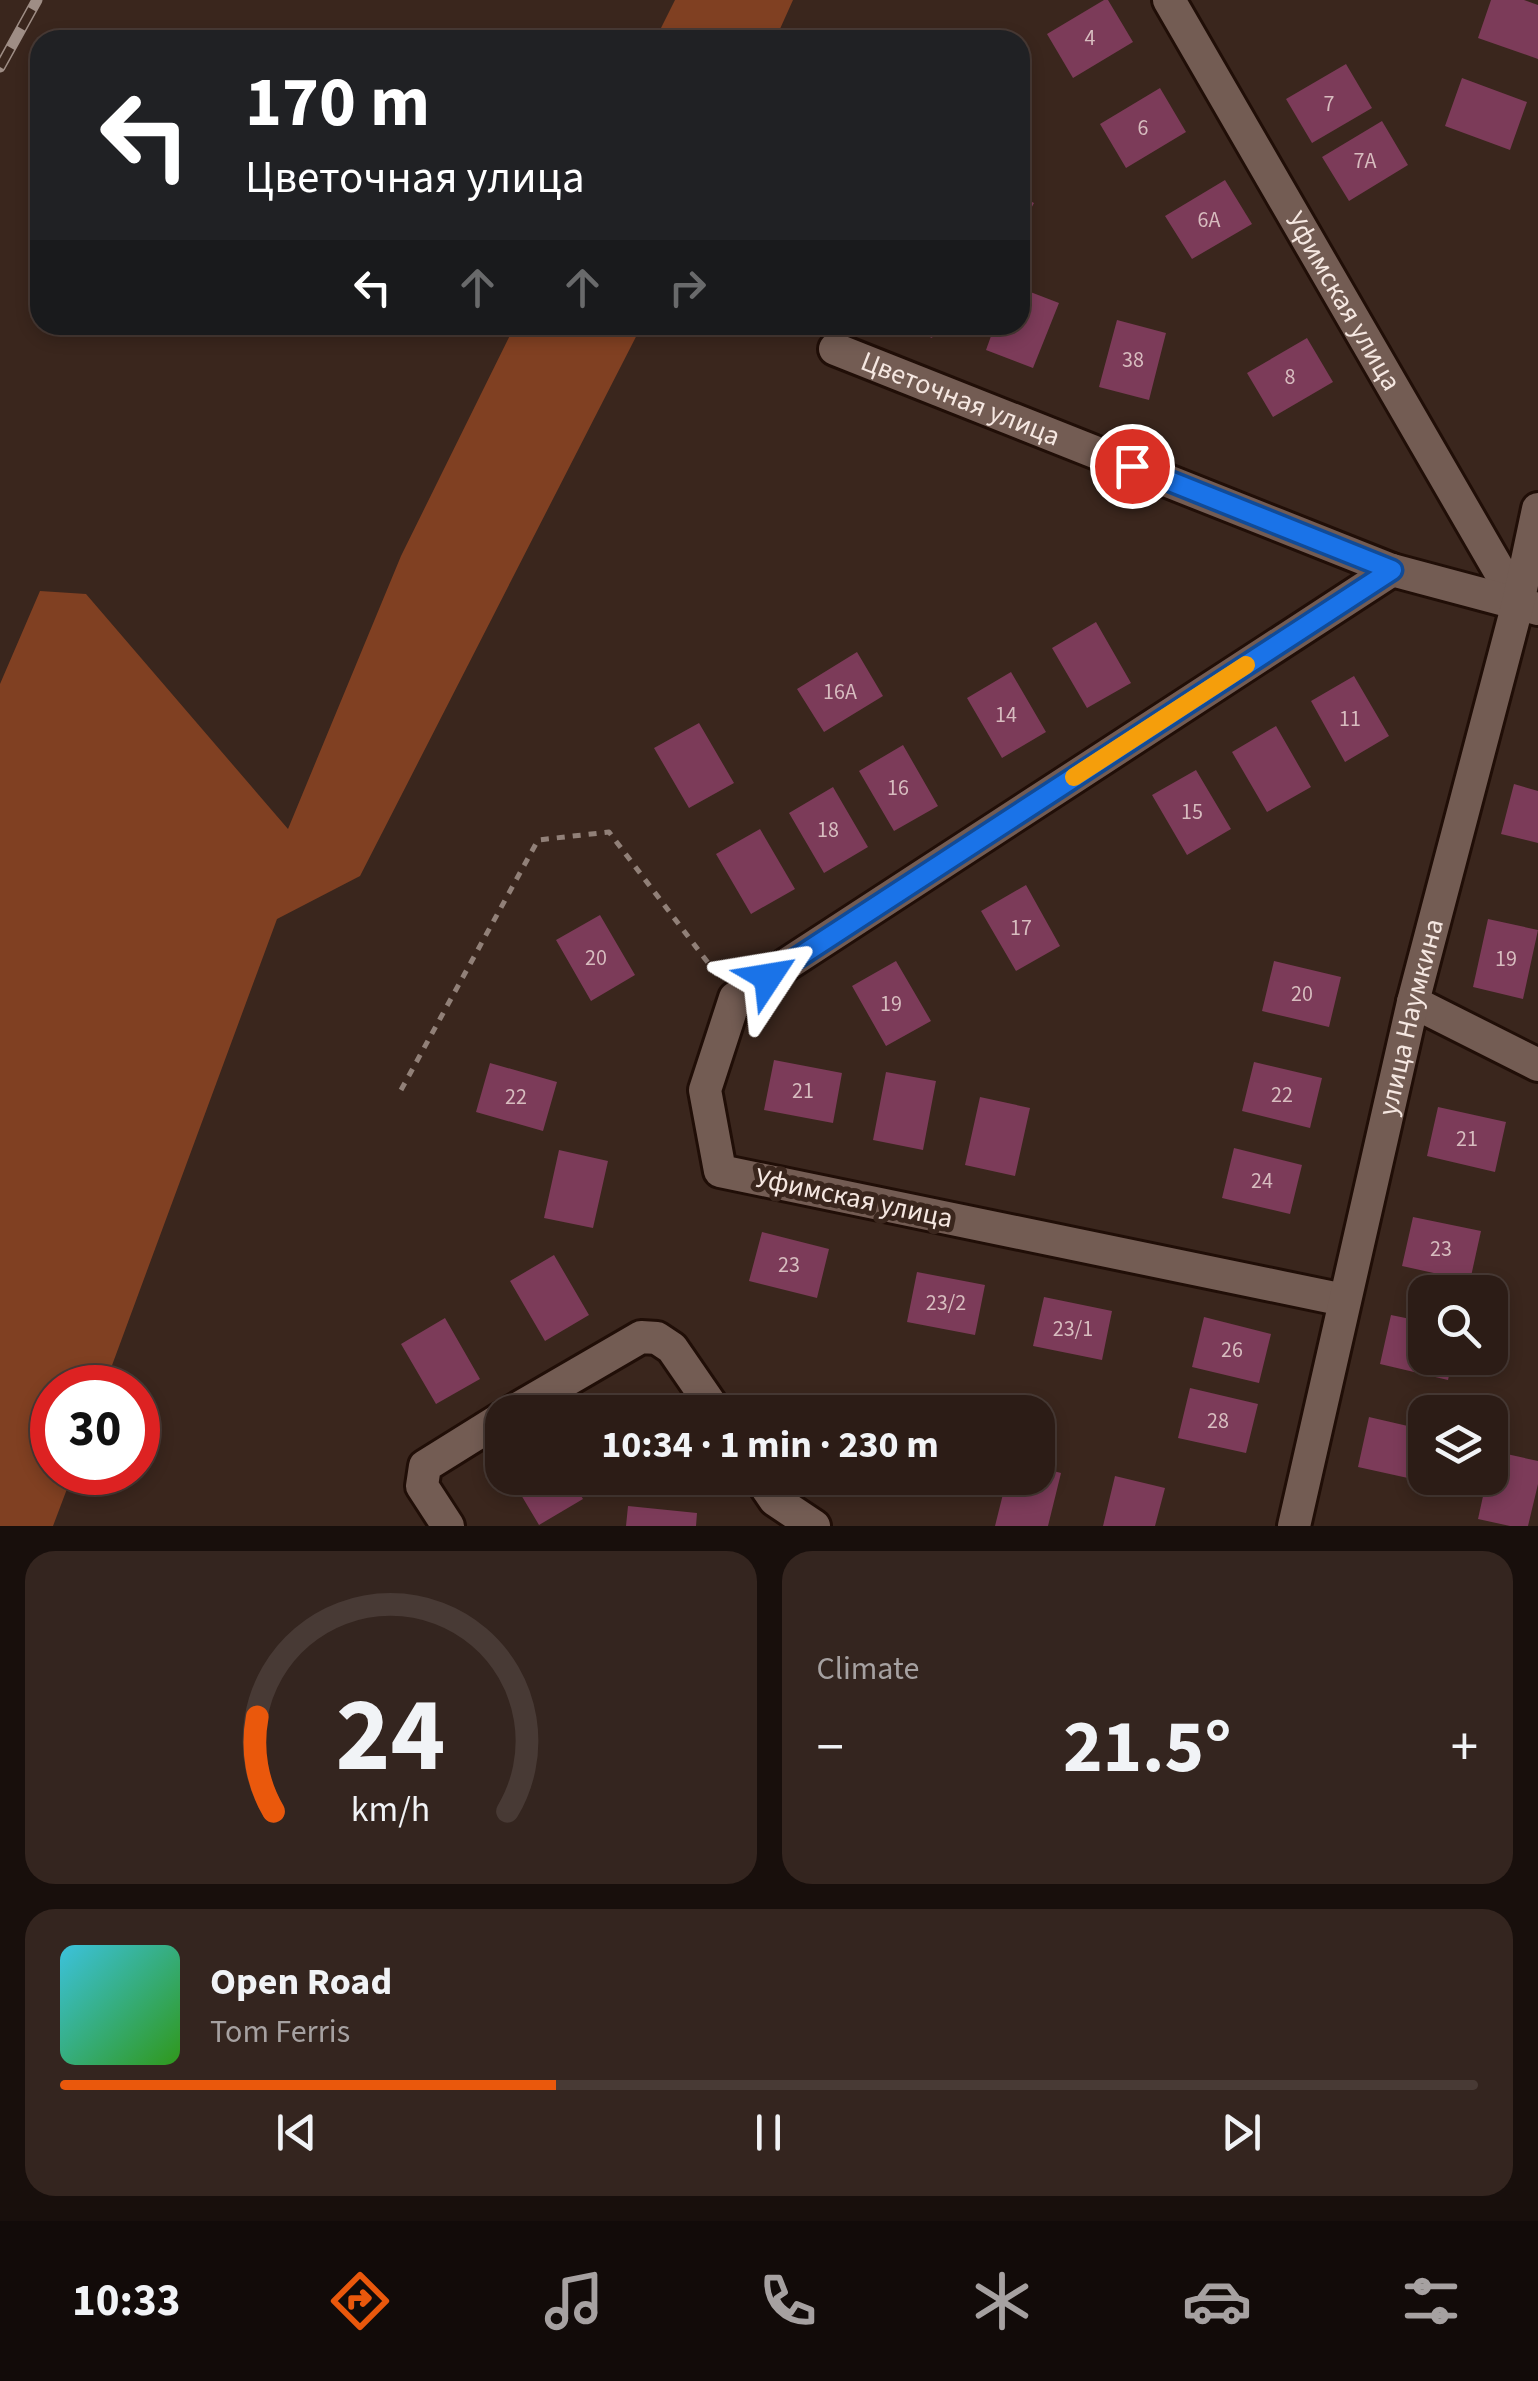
<!DOCTYPE html>
<meta charset="utf-8">
<style>
:root{--surface:#2c1c16;--page:#34251f;--text:#f1f3f6;--muted:#a6a1a1;--line:#483a35;--accent:#ea580c}
body{margin:0;font-family:"Source Sans 3",sans-serif;background:var(--page);color:var(--text);height:100vh;display:flex;flex-direction:column;font-size:38px;white-space:nowrap}
*{box-sizing:border-box;margin:0}
p{font-size:32px;color:var(--muted)}
.icon{flex:none;width:55px;height:55px;fill:none;stroke:currentColor;stroke-width:2;stroke-linecap:round;stroke-linejoin:round}
.map{position:relative;height:1526px;overflow:hidden}
.side{display:flex;flex-direction:column;gap:25px;padding:25px;background:#180f0c;flex:1}
.side>*{flex:none}
.banner{position:absolute;left:30px;top:30px;width:1000px;height:305px;border-radius:30px;box-shadow:0 5px 15px #0003,0 0 0 2px var(--line);background:#202124;color:#fff;overflow:hidden}
.controls{position:absolute;left:1408px;top:1275px;display:grid;gap:20px}
.controls a{display:grid;place-items:center;width:100px;height:100px;border-radius:20px;background:var(--surface);box-shadow:0 5px 15px #0003,0 0 0 2px var(--line);font-size:50px}
.speed{position:absolute;left:30px;top:1365px;display:flex;gap:20px;font-size:50px;font-weight:700;text-align:center}
.speed>*{display:grid;place-content:center;width:130px;height:130px;border-radius:50%;background:var(--surface);box-shadow:0 5px 15px #0003,0 0 0 2px var(--line);line-height:1}
.speed .limit{border:15px solid #d22;background:#fff;color:#111}
.pin{position:absolute;display:grid;place-items:center;width:85px;height:85px;color:#fff;margin:-42px;border:5px solid #fff;border-radius:50%;box-shadow:0 2px 10px #0007}
.me{position:absolute;width:110px;margin:-55px;rotate:57deg;stroke-linejoin:round;filter:drop-shadow(0 0 8px #0008)}
.turn{display:flex;align-items:center;gap:35px;height:210px;padding:0 50px;font-size:45px}
.turn .icon{width:130px;height:130px;stroke-width:2.5}
.turn b{display:block;font-size:70px;line-height:85px}
.lanes{display:flex;align-items:center;height:95px;padding:0 50px;background:#0003;justify-content:center;gap:50px;direction:ltr}
.lanes .off{opacity:.35}
.big{font-size:75px;font-weight:700;line-height:1.1}
.side .tile{flex:1;display:flex;flex-direction:column;justify-content:center;gap:15px;min-width:0;padding:0 35px;border-radius:30px;background:var(--page)}
.side .dial{align-items:center;gap:0}
.dial svg{height:260px;overflow:visible;fill:none;stroke:var(--line);stroke-width:7;stroke-linecap:round;text-anchor:middle}
.dial text{fill:var(--text);stroke:none}
.song{display:flex;align-items:center;gap:30px}
.cover{width:120px;height:120px;border-radius:15px;background:linear-gradient(135deg,hsl(190 70% 55%),hsl(110 70% 35%))}
.played{height:10px;border-radius:5px;background:linear-gradient(90deg,var(--accent) 35%,var(--line) 35%)}
.keys{display:flex;justify-content:space-around;direction:ltr}
.heat{display:flex;justify-content:space-between;align-items:center;font-size:55px;direction:ltr}
.side .tiles{flex:1;display:grid;gap:25px;grid-template-columns:1fr 1fr}
.tile:last-child{grid-column:span 2}
.trip{position:absolute;left:485px;top:1395px;width:570px;height:100px;border-radius:30px;background:var(--surface);box-shadow:0 5px 15px #0003,0 0 0 2px var(--line);font-weight:700;line-height:100px;text-align:center}
.menu{display:flex;height:160px;justify-content:space-around;align-items:center;background:#120b09;color:var(--muted)}
.menu .icon{width:70px;height:70px}
.menu .on{color:var(--accent)}
.menu b{font-size:45px;color:var(--text)}
.map>svg:first-child{display:block}
.forest{fill:#804022}
.building{fill:#7c3b59}
.lines{fill:none;stroke-linecap:round;stroke-linejoin:round}
.street-casing{stroke:#200e07;stroke-width:38}
.path{stroke:#918078;stroke-width:5;stroke-dasharray:8 8;stroke-linecap:butt}
.street{stroke:#735c53;stroke-width:32}
.rail-casing{stroke:#9e8d85;stroke-width:11}
.rail{stroke:#3a261d;stroke-width:8;stroke-dasharray:22;stroke-linecap:butt}
.route-casing{stroke:#114b97;stroke-width:25}
.route{stroke:#1a73e8;stroke-width:18}
.slow{stroke:#f59e0b;stroke-width:18}
.labels{text-anchor:middle;dominant-baseline:central;stroke-width:10;stroke-linejoin:round;paint-order:stroke}
.number-label{font-size:22px;fill:#d7bcbf}
.street-label{font-size:28px;fill:#f5e7e1;stroke:#3a261d}
</style>
<div class="map">
<svg width="1538" height="1526" viewBox="0 0 1538 1526">
<rect width="100%" height="100%" fill="#3a261d"/>
<path class="forest" d="M675,0H793L775,40H655Z
M515,325H642L360,876L277,919L104,1387L52,1388V1472L73,1473L53,1526H0V684L40,591L86,594L288,829L401,556Z"/>
<path class="building" d="M1104,0H1108L1133,42L1073,78L1047,34Z
M1491,0H1524L1538,5V59L1478,38Z
M1346,64L1372,108L1312,143L1286,99Z
M1462,78L1527,102L1510,150L1445,126Z
M1160,88L1186,132L1126,168L1100,124Z
M1382,121L1408,165L1349,201L1322,157Z
M1225,180L1252,224L1192,259L1165,216Z
M1020,196L1034,203L1020,229Z
M1020,288L1059,303L1033,368L986,350L995,325H1020Z
M1117,320L1166,333L1149,400L1099,387Z
M902,325H937L932,338Z
M1307,338L1333,382L1273,417L1247,373Z
M1096,622L1131,683L1087,708L1052,648Z
M857,652L883,696L824,732L797,689Z
M1011,672L1046,732L1002,758L967,698Z
M1354,676L1389,736L1345,762L1311,701Z
M699,723L734,783L689,808L654,748Z
M1276,726L1311,787L1267,812L1232,752Z
M903,745L938,806L894,831L859,771Z
M1196,770L1231,829L1187,855L1152,795Z
M1514,784L1538,791V843L1501,834Z
M833,787L868,847L824,873L789,813Z
M760,829L795,889L751,914L716,854Z
M1026,885L1060,946L1016,971L981,911Z
M600,915L635,975L591,1001L556,940Z
M1488,919L1538,930L1523,999L1473,987Z
M896,961L931,1021L886,1046L852,986Z
M1274,961L1341,977L1329,1027L1262,1011Z
M774,1060L842,1073L833,1123L764,1110Z
M1254,1062L1322,1078L1310,1128L1242,1111Z
M490,1063L557,1082L543,1131L476,1112Z
M886,1072L936,1081L923,1150L873,1140Z
M980,1097L1030,1108L1015,1176L965,1165Z
M1438,1107L1506,1122L1495,1172L1427,1156Z
M1234,1148L1302,1165L1290,1214L1222,1198Z
M559,1150L608,1161L593,1228L544,1218Z
M1413,1217L1481,1231L1470,1281L1402,1266Z
M762,1232L829,1249L817,1298L749,1281Z
M554,1255L589,1315L545,1341L510,1281Z
M917,1272L985,1285L975,1335L907,1322Z
M1044,1297L1112,1311L1102,1360L1033,1346Z
M1391,1315L1425,1322V1358H1453L1448,1380L1380,1364Z
M1204,1317L1271,1334L1259,1383L1192,1367Z
M445,1318L480,1379L436,1404L401,1344Z
M1190,1388L1258,1404L1246,1453L1178,1438Z
M1369,1417L1425,1430L1426,1482L1358,1467Z
M1493,1451L1538,1461V1484L1528,1526H1510L1478,1519L1487,1478H1490Z
M1038,1467L1061,1473L1048,1526H995L1007,1478H1038Z
M1115,1476L1165,1488L1155,1526H1103Z
M511,1478H570L583,1499L539,1525Z
M867,1478H937L933,1494Z
M628,1506L697,1513L696,1526H626Z"/>
<g class="lines">
<defs>
<g id="street">
<path id="s1" d="M1169,0L1518,603"/>
<path id="s2" d="M835,349L1392,570L1538,609"/>
<path d="M1413,1002L1538,1065"/>
<path d="M1344,1300L720,1171L705,1090L735,998L1392,570"/>
<path d="M512,1412L641,1337L657,1338L672,1348L716,1412"/>
<path d="M760,1478L775,1500L814,1526"/>
<path d="M448,1526L422,1486L425,1466L502,1418"/>
<path id="s3" d="M1294,1526L1413,1002L1518,603L1538,509"/>
</g>
</defs>
<use href="#street" class="street-casing"/>
<path class="path" d="M401,1090L538,840L609,832L718,976"/>
<use href="#street" class="street"/>
<defs>
<path id="rail" d="M0,67L37,0"/>
</defs>
<use href="#rail" class="rail-casing"/>
<use href="#rail" class="rail"/>
</g>
<g class="lines">
<defs>
<path id="route" d="M768,977L1392,570L1132,466"/>
</defs>
<use href="#route" class="route-casing"/>
<use href="#route" class="route"/>
<path class="slow" d="M1074,777L1246,665"/>
</g>
<g class="labels">
<g class="number-label">
<text x="1090" y="38">4</text>
<text x="1329" y="104">7</text>
<text x="1143" y="128">6</text>
<text x="1365" y="161">7А</text>
<text x="1209" y="220">6А</text>
<text x="1133" y="360">38</text>
<text x="1290" y="377">8</text>
<text x="840" y="692">16А</text>
<text x="1006" y="715">14</text>
<text x="1350" y="719">11</text>
<text x="898" y="788">16</text>
<text x="1192" y="812">15</text>
<text x="828" y="830">18</text>
<text x="1021" y="928">17</text>
<text x="596" y="958">20</text>
<text x="1506" y="959">19</text>
<text x="1302" y="994">20</text>
<text x="891" y="1004">19</text>
<text x="803" y="1091">21</text>
<text x="1282" y="1095">22</text>
<text x="516" y="1097">22</text>
<text x="1467" y="1139">21</text>
<text x="1262" y="1181">24</text>
<text x="1441" y="1249">23</text>
<text x="789" y="1265">23</text>
<text x="946" y="1303">23/2</text>
<text x="1073" y="1329">23/1</text>
<text x="1232" y="1350">26</text>
<text x="1218" y="1421">28</text>
</g>
<g class="street-label">
<text stroke="none"><textPath href="#s1" startOffset="348">Уфимская улица</textPath></text>
<text stroke="none"><textPath href="#s2" startOffset="135">Цветочная улица</textPath></text>
<text stroke="none"><textPath href="#s3" startOffset="522">улица Наумкина</textPath></text>
<text transform="translate(854 1198) rotate(12)">Уфимская улица</text>
</g>
</g>
</svg>
<div class="controls">
<a><svg class="icon" aria-label="search" viewBox="0 0 24 24"><circle cx="10" cy="10" r="6"/><path d="M15 15l6 6"/></svg></a>
<a><svg class="icon" aria-label="layers" viewBox="0 0 24 24"><path d="M12 4l9 5-9 5-9-5zM3 14l9 5 9-5"/></svg></a>
</div>
<div class="speed"><div class="limit">30</div></div>
<div class="pin" style="left:1132px;top:466px;background:#d93025"><svg class="icon" aria-label="arrive" viewBox="0 0 24 24"><path d="M6 21V4h12l-3 4 3 4H6"/></svg></div>
<svg class="me" style="left:768px;top:977px" viewBox="-20 -20 40 40"><path d="M0-17L14 15 0 8-14 15z" fill="#1a73e8" stroke="#fff" stroke-width="4"/></svg>
<div class="trip">10:34 · 1 min · 230 m</div>
<div class="banner">
<div class="turn"><svg class="icon" aria-label="left" viewBox="0 0 24 24"><path d="M17 20v-9H6M10 6l-5 5 5 5"/></svg><div><b>170 m</b>Цветочная улица</div></div>
<div class="lanes"><svg class="icon" aria-label="left" viewBox="0 0 24 24"><path d="M17 20v-9H6M10 6l-5 5 5 5"/></svg><svg class="icon off" aria-label="ahead" viewBox="0 0 24 24"><path d="M12 20V5M6 11l6-6 6 6"/></svg><svg class="icon off" aria-label="ahead" viewBox="0 0 24 24"><path d="M12 20V5M6 11l6-6 6 6"/></svg><svg class="icon off" aria-label="right" viewBox="0 0 24 24"><path d="M7 20v-9h11M14 6l5 5-5 5"/></svg></div>
</div>
</div>
<section class="side">
<div class="tiles">
<div class="tile dial"><svg viewBox="0 0 100 80">
<path d="M14 69A42 42 0 1 1 86 69"/>
<path d="M14 69A42 42 0 0 1 9 40" stroke="#ea580c"/>
<text x="50" y="56" font-size="32" font-weight="700">24</text>
<text x="50" y="72" font-size="11">km/h</text>
</svg></div>
<div class="tile"><p>Climate</p>
<div class="heat"><a>−</a><b class="big">21.5°</b><a>+</a></div>
</div>
<div class="tile">
<div class="song"><i class="cover"></i><div><b>Open Road</b><p>Tom Ferris</p></div></div>
<div class="played"></div>
<div class="keys"><svg class="icon" aria-label="previous" viewBox="0 0 24 24"><path d="M18 5L8 12l10 7zM5 5v14"/></svg><svg class="icon" aria-label="pause" viewBox="0 0 24 24"><path d="M8 5v14M16 5v14"/></svg><svg class="icon" aria-label="next" viewBox="0 0 24 24"><path d="M6 5l10 7-10 7zM19 5v14"/></svg></div>
</div>
</div>
</section>
<nav class="menu">
<b>10:33</b>
<svg class="icon on" aria-label="directions" viewBox="0 0 24 24"><path d="M12 3l9 9-9 9-9-9zM9 14v-3h6M13 9l2 2-2 2"/></svg>
<svg class="icon" aria-label="music" viewBox="0 0 24 24"><path d="M9 18V5l10-2v13"/><circle cx="6" cy="18" r="3"/><circle cx="16" cy="16" r="3"/></svg>
<svg class="icon" aria-label="phone" viewBox="0 0 24 24"><path d="M5 4h4l2 5-3 2q2 4 5 5l2-3 5 2v4C11 20 4 13 5 4z"/></svg>
<svg class="icon" aria-label="climate" viewBox="0 0 24 24"><path d="M12 3v18M4 7l16 10M4 17L20 7"/></svg>
<svg class="icon" aria-label="car" viewBox="0 0 24 24"><path d="M5 17H2v-5l4-1 3-4h7l3 4 3 1v5h-3M9 17h6M6 11h13"/><circle cx="7" cy="17" r="2"/><circle cx="17" cy="17" r="2"/></svg>
<svg class="icon" aria-label="filters" viewBox="0 0 24 24"><path d="M4 7h16M4 17h16"/><circle cx="9" cy="7" r="2"/><circle cx="15" cy="17" r="2"/></svg>
</nav>
